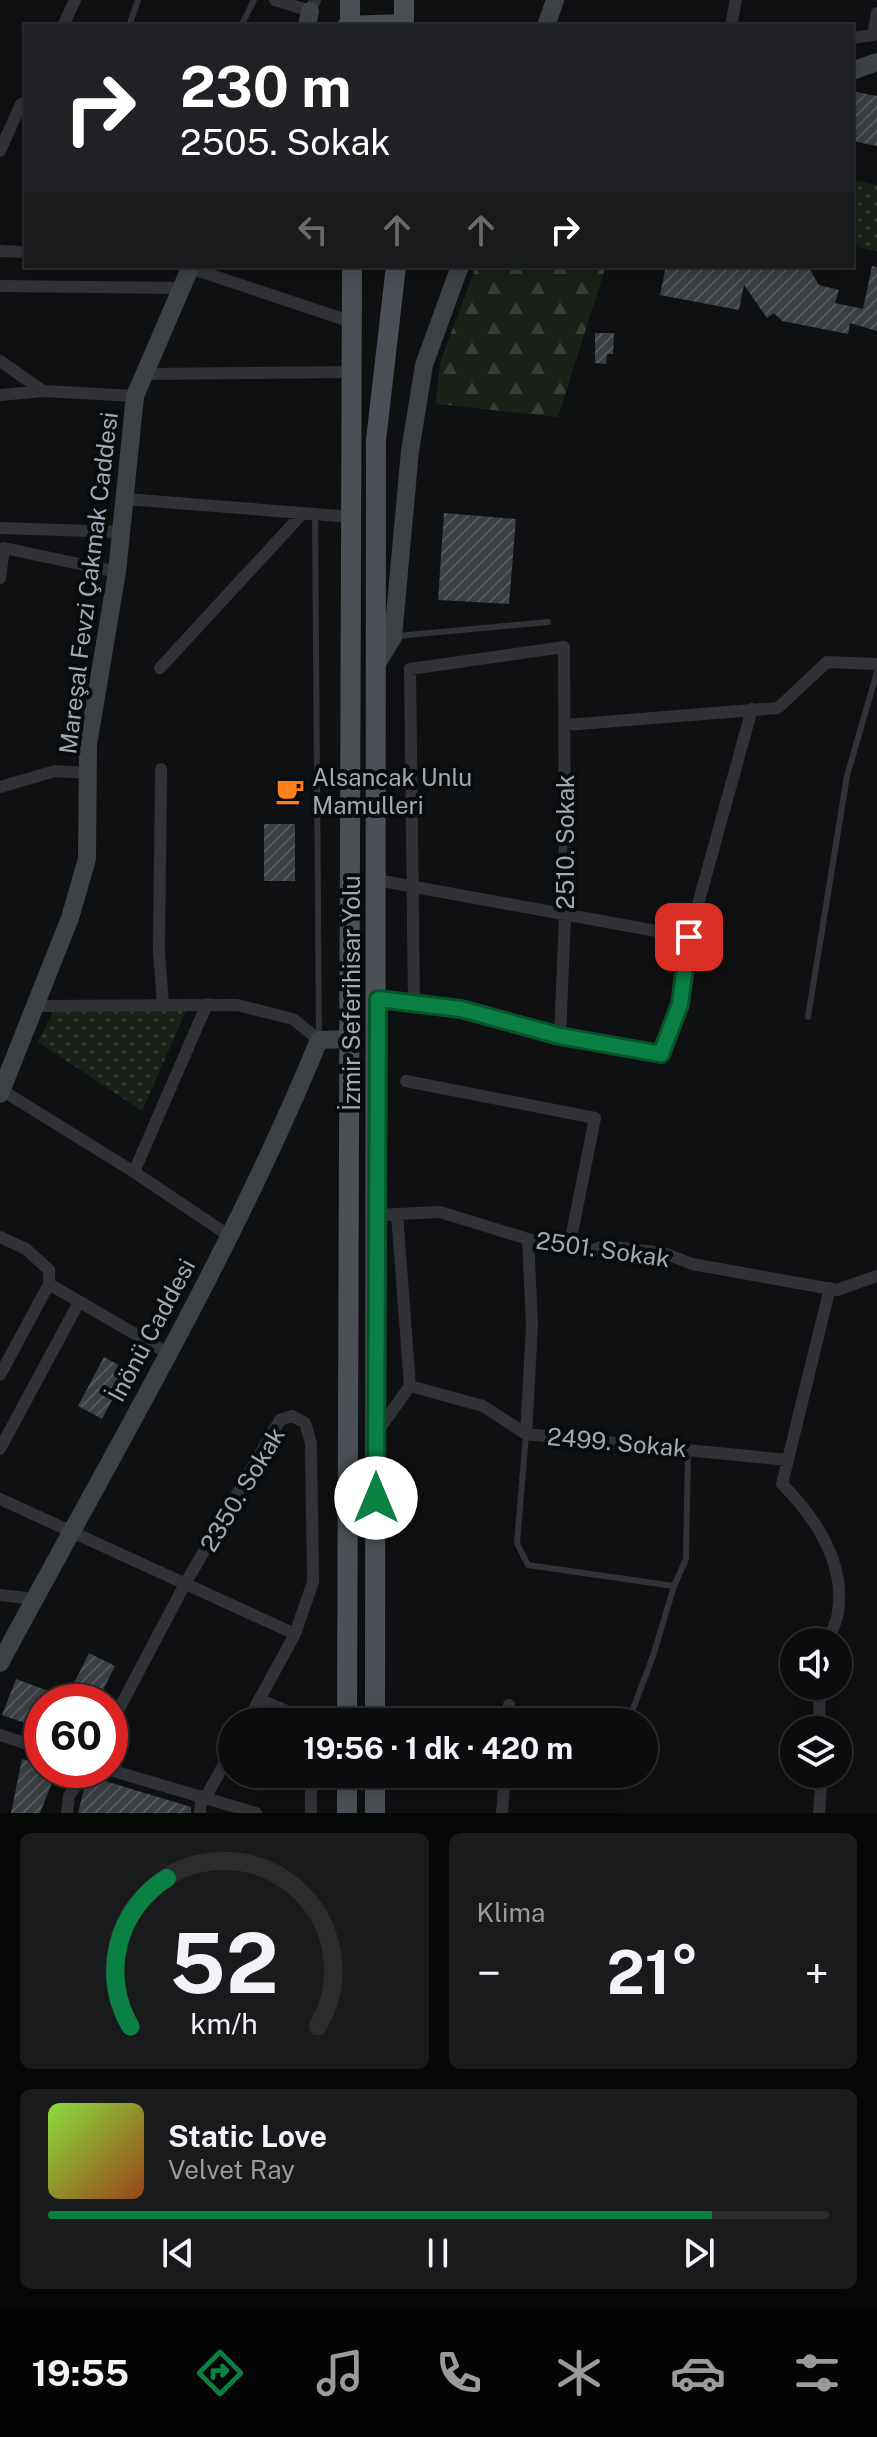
<!DOCTYPE html>
<html lang="tr">
<meta charset="utf-8">
<style>
:root{--surface:#0b0c0d;--page:#191a1b;--text:#f1f3f6;--muted:#9a9b9d;--line:#2b2c2e;--accent:#0b8043}
body{margin:0;font-family:"Public Sans",sans-serif;background:var(--page);color:var(--text);height:100vh;display:flex;flex-direction:column;font-size:30px;white-space:nowrap}
*{box-sizing:border-box;margin:0}
p{font-size:26px;color:var(--muted)}
.icon{flex:none;width:44px;height:44px;fill:none;stroke:currentColor;stroke-width:2;stroke-linecap:round;stroke-linejoin:round}
.map{position:relative;height:1813px;overflow:hidden}
.details{display:flex;flex-direction:column;gap:20px;padding:20px;background:#060707;flex:1}
.details>*{flex:none}
.hud{position:absolute;left:24px;top:24px;width:830px;height:244px;border-radius:0px;box-shadow:0 4px 20px #0003,0 0 0 2px var(--line);background:#202124;color:#fff;overflow:hidden}
.tools{position:absolute;left:780px;top:1628px;display:grid;gap:16px}
.tools a{display:grid;place-items:center;width:72px;height:72px;border-radius:50%;background:var(--surface);box-shadow:0 4px 20px #0003,0 0 0 2px var(--line);font-size:40px}
.speed{position:absolute;left:24px;top:1684px;display:flex;gap:16px;font-size:40px;font-weight:700;text-align:center}
.speed>*{display:grid;place-content:center;width:104px;height:104px;border-radius:50%;background:var(--surface);box-shadow:0 4px 20px #0003,0 0 0 2px var(--line);line-height:1}
.speed .limit{border:12px solid #d22;background:#fff;color:#111}
.pin{position:absolute;display:grid;place-items:center;width:68px;height:68px;color:#fff;margin:-34px;border-radius:16px;box-shadow:0 4px 12px #0006}
.me{position:absolute;width:88px;margin:-44px;rotate:0deg;stroke-linejoin:round;filter:drop-shadow(0 0 6px #0008)}
.turn{display:flex;align-items:center;gap:28px;height:168px;padding:0 24px;font-size:36px}
.turn .icon{width:104px;height:104px;stroke-width:2.5}
.turn b{display:block;font-size:56px;line-height:68px}
.lanes{display:flex;align-items:center;height:76px;padding:0 24px;background:#0003;justify-content:center;gap:40px;direction:ltr}
.lanes .off{opacity:.35}
.big{font-size:60px;font-weight:700;line-height:1.1}
.details .widget{flex:1;display:flex;flex-direction:column;justify-content:center;gap:12px;min-width:0;padding:0 28px;border-radius:12px;background:var(--page)}
.details .dial{align-items:center;gap:0}
.dial svg{height:208px;overflow:visible;fill:none;stroke:var(--line);stroke-width:7;stroke-linecap:round;text-anchor:middle}
.dial text{fill:var(--text);stroke:none}
.song{display:flex;align-items:center;gap:24px}
.cover{width:96px;height:96px;border-radius:12px;background:linear-gradient(135deg,hsl(90 70% 55%),hsl(20 70% 35%))}
.played{height:8px;border-radius:4px;background:linear-gradient(90deg,var(--accent) 85%,var(--line) 85%)}
.keys{display:flex;justify-content:space-around;direction:ltr}
.heat{display:flex;justify-content:space-between;align-items:center;font-size:44px;direction:ltr}
.details .tiles{flex:1;display:grid;gap:20px;grid-template-columns:1fr 1fr}
.widget:last-child{grid-column:span 2}
.trip{position:absolute;left:218px;top:1708px;width:440px;height:80px;border-radius:40px;background:var(--surface);box-shadow:0 4px 20px #0003,0 0 0 2px var(--line);font-weight:700;line-height:80px;text-align:center}
.dock{display:flex;height:128px;justify-content:space-around;align-items:center;background:#040505;color:var(--muted)}
.dock .icon{width:56px;height:56px}
.dock .current{color:var(--accent)}
.dock b{font-size:36px;color:var(--text)}
.map>svg:first-child{display:block}
.forest{fill:url(#forest-firs)}
.park{fill:url(#park-dots)}
.building{fill:url(#building-hatch)}
.lines{fill:none;stroke-linecap:round;stroke-linejoin:round}
.lane{stroke:#303236;stroke-width:6}
.street{stroke:#303236;stroke-width:12}
.secondary{stroke:#3e4246;stroke-width:18}
.primary{stroke:#4c5056;stroke-width:20}
.route-casing{stroke:#07532c;stroke-width:20}
.route{stroke:#0b8043;stroke-width:14}
.labels{text-anchor:middle;dominant-baseline:central;stroke-width:8;stroke-linejoin:round;paint-order:stroke}
.street-label{font-size:24px;fill:#9faab4;stroke:#0a0b0c}
.poi-label{font-size:24px;fill:#9faab4;stroke:#0a0b0c;text-anchor:start}
</style>
<div class="map">
<svg width="877" height="1813" viewBox="0 0 877 1813">
<defs>
<pattern id="forest-firs" width="22" height="20" patternUnits="userSpaceOnUse" patternTransform="scale(2)"><rect width="22" height="20" fill="#1a2119"/><path d="M5 1l3.5 6h-7zM16 11l3.5 6h-7z" fill="#383f38"/></pattern>
<pattern id="park-dots" width="8" height="8" patternUnits="userSpaceOnUse" patternTransform="scale(2)"><rect width="8" height="8" fill="#1a2119"/><path d="M2 2h.1M6 6h.1" fill="none" stroke="#383f38" stroke-width="1.8" stroke-linecap="round"/></pattern>
<pattern id="building-hatch" width="6" height="6" patternUnits="userSpaceOnUse" patternTransform="scale(2)"><rect width="6" height="6" fill="#3b3e42"/><path d="M-1 1l2-2M0 6l6-6M5 7l2-2" fill="none" stroke="#54575b"/></pattern>
</defs>
<rect width="100%" height="100%" fill="#0f1011"/>
<path class="forest" d="M476,266H606L558,417L436,404L440,363Z"/>
<path class="park" d="M852,180L877,185V251L852,246Z
M186,1011L142,1111L38,1042L53,1012Z"/>
<path class="building" d="M852,91L877,96V146L852,141Z
M666,266H808L819,285L839,290L835,303L863,309L872,266L877,267V331L850,323L848,334L782,321L774,313L767,318L744,285L739,310L660,295Z
M595,333H614L613,354H607L606,364L595,363Z
M444,513L516,519L509,604L438,600Z
M264,824H295V881H264Z
M104,1357L128,1370L102,1419L78,1406Z
M89,1653L115,1666L99,1698L73,1685Z
M16,1679L76,1701V1702H42V1729L2,1715Z
M22,1759L42,1765V1770H57L40,1813H11Z
M92,1777L191,1807V1813H78L84,1789Z"/>
<g class="lines">
<path class="lane" d="M129,26L138,0
M241,26L254,0
M315,515L319,1039
M397,636L548,622
M808,1017L847,776L877,672
M526,1435L517,1543L528,1565L674,1586L686,1559L688,1449
M632,1722L633,1709L653,1656L674,1586"/>
<path class="street" d="M275,0L310,11L315,0
M63,26L75,0
M731,26L736,0
M852,38L873,35L877,13
M0,151L21,104
M0,251L26,252
M190,268L352,322
M0,286L182,288
M0,361L43,391
M145,374L352,372
M0,395L43,391L135,396
M126,499L352,517
M0,528L122,532
M0,578L4,548L117,572
M160,668L302,514
M566,725L778,708L827,662L877,664
M161,769L159,952L163,1004
M0,787L55,771L90,773
M377,880L689,937
M378,999L461,1009L560,1036L661,1054L680,1004L689,937L752,709
M414,1002L410,669L564,647L565,917L560,1036
M35,1006L237,1005L293,1019L319,1040
M406,1081L595,1118L569,1248
M0,1089L134,1172L228,1235
M134,1172L207,1004
M397,1214L410,1386
M377,1215L440,1212L528,1239L586,1252L605,1246L664,1253L692,1264L837,1290L877,1276
M0,1237L26,1249L49,1270V1284L166,1352
M0,1375L49,1284
M410,1386L483,1406L526,1434L788,1460
M377,1432L410,1386
M526,1434L532,1325L528,1239
M0,1449L79,1302
M0,1499L295,1634
M0,1595L34,1599
M827,1642C831,1633 837,1622 838,1612C846,1563 815,1517 782,1484L830,1288
M819,1686L820,1730
M259,1699L312,1722
M508,1722L509,1705
M110,1726L185,1584L280,1420L292,1416L305,1423L311,1443L313,1582L295,1634L247,1722
M0,1735L42,1749
M110,1770L256,1813
M206,1797L232,1749
M67,1813L69,1796L86,1770
M200,1813L201,1796
M311,1813V1774
M502,1813L505,1774
M819,1813L822,1774"/>
<path class="secondary" d="M307,26L310,11
M546,26L555,0
M852,71L877,62
M376,665L393,637L410,451L424,365L460,266
M0,1094L70,918L87,859L88,744L117,572L135,396L191,266
M0,1663C110,1458 231,1255 319,1040L348,1039"/>
<path class="primary" d="M350,0V26
M347,26L404,24
M404,26V0
M347,1722L352,266
M375,1722L376,440L396,266
M347,1813V1774
M375,1813V1774"/>
</g>
<g class="lines">
<defs>
<path id="route" d="M376,1498L378,999L461,1009L560,1036L661,1054L680,1004L689,937"/>
</defs>
<use href="#route" class="route-casing"/>
<use href="#route" class="route"/>
</g>
<defs>
<symbol id="cafe-bare" viewBox="-9 -9 18 18"><path d="M-5.5-4.5H6V0H3Q3 3.5 0 3.5H-2.5Q-5.5 3.5-5.5 0ZM3-3.2v2h1.7v-2ZM-6 4.5H4V6H-6Z" fill="#ff7f19" stroke="#0a0b0c" stroke-width="2.5" paint-order="stroke"/></symbol>
</defs>
<g fill-rule="evenodd">
<use href="#cafe-bare" x="270" y="771" width="40" height="40"/>
</g>
<g class="labels">
<g class="street-label">
<text transform="translate(88 583) rotate(-83)">Mareşal Fevzi Çakmak Caddesi</text>
<text transform="translate(565 842) rotate(-90)">2510. Sokak</text>
<text transform="translate(351 993) rotate(-90)">İzmir Seferihisar Yolu</text>
<text transform="translate(603 1249) rotate(8)">2501. Sokak</text>
<text transform="translate(151 1330) rotate(-62)">İnönü Caddesi</text>
<text transform="translate(617 1442) rotate(5)">2499. Sokak</text>
<text transform="translate(242 1489) rotate(-59)">2350. Sokak</text>
</g>
<g class="poi-label">
<text x="312" y="777">Alsancak Unlu<tspan x="312" dy="28">Mamulleri</tspan></text>
</g>
</g>
</svg>
<div class="tools">
<a><svg class="icon" aria-label="sound" viewBox="0 0 24 24"><path d="M4 9h4l5-4v14l-5-4H4zM17 9q2 3 0 6"/></svg></a>
<a><svg class="icon" aria-label="layers" viewBox="0 0 24 24"><path d="M12 4l9 5-9 5-9-5zM3 14l9 5 9-5"/></svg></a>
</div>
<div class="speed"><div class="limit">60</div></div>
<div class="pin" style="left:689px;top:937px;background:#d93025"><svg class="icon" aria-label="arrive" viewBox="0 0 24 24"><path d="M6 21V4h12l-3 4 3 4H6"/></svg></div>
<svg class="me" style="left:376px;top:1498px" viewBox="-20 -20 40 40"><circle r="19" fill="#fff"/><path d="M0-13L10 11 0 6-10 11z" fill="#0b8043"/></svg>
<div class="trip">19:56 · 1 dk · 420 m</div>
<div class="hud">
<div class="turn"><svg class="icon" aria-label="right" viewBox="0 0 24 24"><path d="M7 20v-9h11M14 6l5 5-5 5"/></svg><div><b>230 m</b>2505. Sokak</div></div>
<div class="lanes"><svg class="icon off" aria-label="left" viewBox="0 0 24 24"><path d="M17 20v-9H6M10 6l-5 5 5 5"/></svg><svg class="icon off" aria-label="ahead" viewBox="0 0 24 24"><path d="M12 20V5M6 11l6-6 6 6"/></svg><svg class="icon off" aria-label="ahead" viewBox="0 0 24 24"><path d="M12 20V5M6 11l6-6 6 6"/></svg><svg class="icon" aria-label="right" viewBox="0 0 24 24"><path d="M7 20v-9h11M14 6l5 5-5 5"/></svg></div>
</div>
</div>
<section class="details">
<div class="tiles">
<div class="widget dial"><svg viewBox="0 0 100 80">
<path d="M14 69A42 42 0 1 1 86 69"/>
<path d="M14 69A42 42 0 0 1 28 12" stroke="#0b8043"/>
<text x="50" y="56" font-size="32" font-weight="700">52</text>
<text x="50" y="72" font-size="11">km/h</text>
</svg></div>
<div class="widget"><p>Klima</p>
<div class="heat"><a>−</a><b class="big">21°</b><a>+</a></div>
</div>
<div class="widget">
<div class="song"><i class="cover"></i><div><b>Static Love</b><p>Velvet Ray</p></div></div>
<div class="played"></div>
<div class="keys"><svg class="icon" aria-label="previous" viewBox="0 0 24 24"><path d="M18 5L8 12l10 7zM5 5v14"/></svg><svg class="icon" aria-label="pause" viewBox="0 0 24 24"><path d="M8 5v14M16 5v14"/></svg><svg class="icon" aria-label="next" viewBox="0 0 24 24"><path d="M6 5l10 7-10 7zM19 5v14"/></svg></div>
</div>
</div>
</section>
<nav class="dock">
<b>19:55</b>
<svg class="icon current" aria-label="directions" viewBox="0 0 24 24"><path d="M12 3l9 9-9 9-9-9zM9 14v-3h6M13 9l2 2-2 2"/></svg>
<svg class="icon" aria-label="music" viewBox="0 0 24 24"><path d="M9 18V5l10-2v13"/><circle cx="6" cy="18" r="3"/><circle cx="16" cy="16" r="3"/></svg>
<svg class="icon" aria-label="phone" viewBox="0 0 24 24"><path d="M5 4h4l2 5-3 2q2 4 5 5l2-3 5 2v4C11 20 4 13 5 4z"/></svg>
<svg class="icon" aria-label="climate" viewBox="0 0 24 24"><path d="M12 3v18M4 7l16 10M4 17L20 7"/></svg>
<svg class="icon" aria-label="car" viewBox="0 0 24 24"><path d="M5 17H2v-5l4-1 3-4h7l3 4 3 1v5h-3M9 17h6M6 11h13"/><circle cx="7" cy="17" r="2"/><circle cx="17" cy="17" r="2"/></svg>
<svg class="icon" aria-label="filters" viewBox="0 0 24 24"><path d="M4 7h16M4 17h16"/><circle cx="9" cy="7" r="2"/><circle cx="15" cy="17" r="2"/></svg>
</nav>
